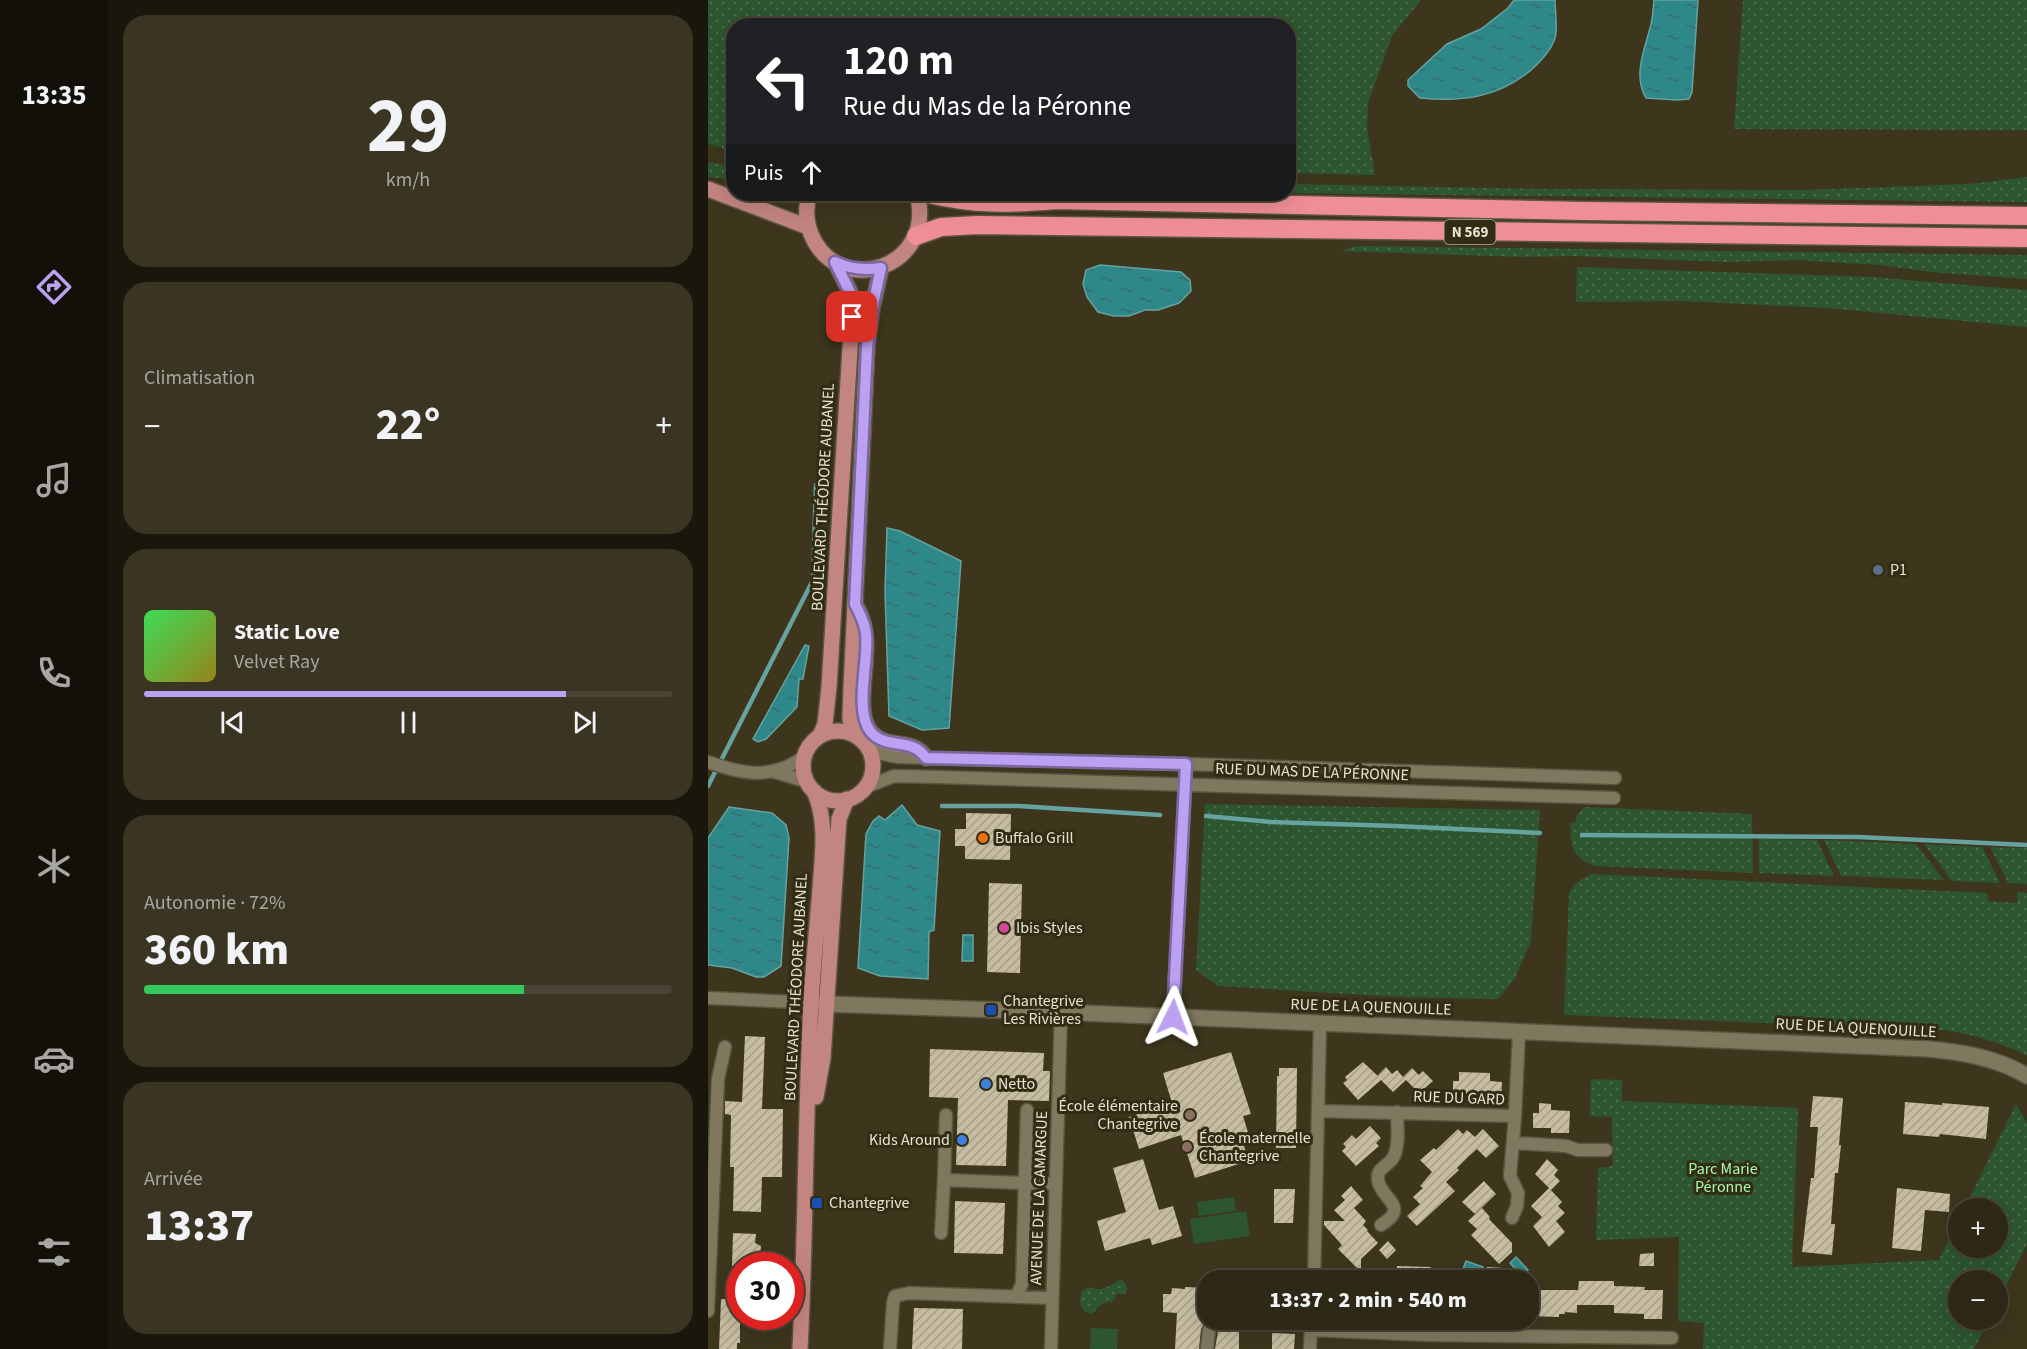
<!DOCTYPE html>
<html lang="fr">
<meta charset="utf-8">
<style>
:root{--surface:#2e2816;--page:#3a3423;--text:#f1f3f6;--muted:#a7a6a1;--line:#494435;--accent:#bca0f2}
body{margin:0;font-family:"Source Sans 3",sans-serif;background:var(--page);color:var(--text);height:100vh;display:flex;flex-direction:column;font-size:22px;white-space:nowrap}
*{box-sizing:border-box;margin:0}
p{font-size:20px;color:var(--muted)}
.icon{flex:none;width:33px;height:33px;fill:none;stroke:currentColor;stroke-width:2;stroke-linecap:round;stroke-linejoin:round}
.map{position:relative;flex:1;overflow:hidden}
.sheet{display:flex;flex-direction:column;gap:15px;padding:15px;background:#19160c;width:600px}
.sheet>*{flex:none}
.top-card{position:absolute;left:18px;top:18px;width:570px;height:183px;border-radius:24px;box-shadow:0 6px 24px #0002,0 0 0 2px var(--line);background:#202124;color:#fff;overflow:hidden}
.controls{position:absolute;left:1240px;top:1198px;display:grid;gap:12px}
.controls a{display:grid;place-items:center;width:60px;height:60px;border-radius:50%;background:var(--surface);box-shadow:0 6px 24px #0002,0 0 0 2px var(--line);font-size:30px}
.speed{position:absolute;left:18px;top:1252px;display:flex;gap:12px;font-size:30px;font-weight:700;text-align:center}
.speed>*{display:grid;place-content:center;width:78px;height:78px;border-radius:50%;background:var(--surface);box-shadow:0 6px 24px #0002,0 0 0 2px var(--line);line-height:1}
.speed .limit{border:9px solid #d22;background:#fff;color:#111}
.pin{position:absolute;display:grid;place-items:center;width:51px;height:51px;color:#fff;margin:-26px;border-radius:12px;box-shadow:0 3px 9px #0006}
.me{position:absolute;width:66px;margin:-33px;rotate:3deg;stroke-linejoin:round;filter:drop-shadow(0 0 4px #0008)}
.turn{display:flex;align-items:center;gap:21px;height:126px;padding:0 18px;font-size:27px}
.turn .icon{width:78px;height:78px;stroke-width:2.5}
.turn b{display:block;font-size:42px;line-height:51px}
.then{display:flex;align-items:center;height:57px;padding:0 18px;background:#0003;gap:12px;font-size:22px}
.big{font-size:45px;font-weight:800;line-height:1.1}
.sheet .widget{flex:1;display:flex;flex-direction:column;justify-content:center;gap:9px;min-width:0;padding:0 21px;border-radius:24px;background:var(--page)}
.sheet .dial{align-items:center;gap:0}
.dial b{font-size:78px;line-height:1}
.song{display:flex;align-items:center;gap:18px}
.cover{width:72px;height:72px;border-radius:9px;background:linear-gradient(135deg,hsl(130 70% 55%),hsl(50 70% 35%))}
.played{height:6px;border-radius:3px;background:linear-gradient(90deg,var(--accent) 80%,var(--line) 80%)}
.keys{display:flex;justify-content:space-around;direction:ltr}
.heat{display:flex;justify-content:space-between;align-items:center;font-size:33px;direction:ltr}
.charge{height:9px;border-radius:4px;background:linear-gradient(90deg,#34c759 72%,var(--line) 0)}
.trip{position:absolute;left:489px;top:1270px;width:342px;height:60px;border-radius:24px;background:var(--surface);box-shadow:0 6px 24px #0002,0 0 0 2px var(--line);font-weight:800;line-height:60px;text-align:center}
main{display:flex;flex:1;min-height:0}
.tabs{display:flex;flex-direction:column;width:108px;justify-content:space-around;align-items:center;background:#121009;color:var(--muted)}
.tabs .icon{width:42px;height:42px}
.tabs .current{color:var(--accent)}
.tabs b{font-size:27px;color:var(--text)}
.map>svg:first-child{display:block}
.grass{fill:url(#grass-dots)}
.pitch{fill:#2c5530}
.water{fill:url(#water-ripples);stroke:#66a3a0;stroke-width:1.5}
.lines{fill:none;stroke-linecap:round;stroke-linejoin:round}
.stream{stroke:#66a3a0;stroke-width:4.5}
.building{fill:url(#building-hatch)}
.street-casing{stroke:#5b543f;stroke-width:15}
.secondary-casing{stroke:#5b543f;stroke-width:18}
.primary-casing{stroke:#5b543f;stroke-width:18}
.highway-casing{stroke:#5b543f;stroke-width:21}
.street{stroke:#80785e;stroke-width:12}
.secondary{stroke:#80785e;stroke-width:15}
.primary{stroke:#c38580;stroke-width:15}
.highway{stroke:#f08e96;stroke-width:18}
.route-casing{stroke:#7a689d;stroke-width:15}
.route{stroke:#bca0f2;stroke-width:10}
.service-dot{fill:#5c6f8a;stroke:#322c13;stroke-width:2}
.food-dot{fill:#e8710a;stroke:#322c13;stroke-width:2}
.hotel-dot{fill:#d1479c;stroke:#322c13;stroke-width:2}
.transit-dot{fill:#1a4fb4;stroke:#322c13;stroke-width:2}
.shop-dot{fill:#3f7fe0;stroke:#322c13;stroke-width:2}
.education-dot{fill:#8d6e63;stroke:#322c13;stroke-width:2}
.labels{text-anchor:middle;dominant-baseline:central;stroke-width:6;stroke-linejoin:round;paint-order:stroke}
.shield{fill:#322c13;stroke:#b1ac9a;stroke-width:1.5}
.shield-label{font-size:15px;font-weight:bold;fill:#e7e3d4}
.street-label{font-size:16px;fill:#e7e3d4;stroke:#322c13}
.poi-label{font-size:16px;fill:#e7e3d4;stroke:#322c13;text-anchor:start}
.park-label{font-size:16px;fill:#a5f9ab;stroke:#322c13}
</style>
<main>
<nav class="tabs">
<b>13:35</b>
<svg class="icon current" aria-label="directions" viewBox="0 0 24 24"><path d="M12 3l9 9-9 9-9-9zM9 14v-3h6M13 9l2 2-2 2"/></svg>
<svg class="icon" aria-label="music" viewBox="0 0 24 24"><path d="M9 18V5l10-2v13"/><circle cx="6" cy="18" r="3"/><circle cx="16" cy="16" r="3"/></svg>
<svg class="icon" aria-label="phone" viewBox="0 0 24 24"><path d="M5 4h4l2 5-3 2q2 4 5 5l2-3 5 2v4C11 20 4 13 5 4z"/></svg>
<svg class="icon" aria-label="climate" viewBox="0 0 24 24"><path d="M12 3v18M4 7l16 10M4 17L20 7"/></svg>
<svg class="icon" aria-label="car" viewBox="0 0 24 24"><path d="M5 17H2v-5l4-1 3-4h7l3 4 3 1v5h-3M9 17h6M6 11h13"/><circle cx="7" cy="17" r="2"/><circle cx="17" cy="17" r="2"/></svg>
<svg class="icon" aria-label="filters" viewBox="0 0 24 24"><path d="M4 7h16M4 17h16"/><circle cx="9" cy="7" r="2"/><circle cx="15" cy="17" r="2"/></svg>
</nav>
<section class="sheet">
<div class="widget dial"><b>29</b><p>km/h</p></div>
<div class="widget"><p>Climatisation</p>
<div class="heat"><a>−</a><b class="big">22°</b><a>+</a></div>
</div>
<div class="widget">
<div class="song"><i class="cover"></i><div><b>Static Love</b><p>Velvet Ray</p></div></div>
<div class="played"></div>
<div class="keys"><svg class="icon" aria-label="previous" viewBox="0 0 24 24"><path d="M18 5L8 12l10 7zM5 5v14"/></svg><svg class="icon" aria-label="pause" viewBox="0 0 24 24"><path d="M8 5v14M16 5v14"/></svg><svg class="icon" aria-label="next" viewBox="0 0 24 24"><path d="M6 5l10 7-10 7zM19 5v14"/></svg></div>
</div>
<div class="widget"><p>Autonomie · 72%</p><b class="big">360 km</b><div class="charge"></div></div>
<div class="widget"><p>Arrivée</p><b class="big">13:37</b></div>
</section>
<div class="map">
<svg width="1319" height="1349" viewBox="0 0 1319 1349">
<defs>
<pattern id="grass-dots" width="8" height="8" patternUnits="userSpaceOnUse" patternTransform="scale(1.5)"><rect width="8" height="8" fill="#2c5530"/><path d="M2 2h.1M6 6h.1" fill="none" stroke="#4b6d4d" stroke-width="1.8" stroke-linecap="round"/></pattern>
<pattern id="water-ripples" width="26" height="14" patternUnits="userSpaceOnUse" patternTransform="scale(1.5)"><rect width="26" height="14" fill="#2e8789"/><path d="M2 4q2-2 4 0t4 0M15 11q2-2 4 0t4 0" fill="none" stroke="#376c6c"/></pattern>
<pattern id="building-hatch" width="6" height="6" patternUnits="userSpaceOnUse" patternTransform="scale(1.5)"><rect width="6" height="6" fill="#c6bda1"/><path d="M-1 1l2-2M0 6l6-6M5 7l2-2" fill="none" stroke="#a69f89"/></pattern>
</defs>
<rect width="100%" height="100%" fill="#3d361d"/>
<path class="grass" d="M0,0H713L684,36L660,103L659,129L667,175L581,173L580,26H26L25,151L0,144Z
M1035,0H1319V130L1026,129Z
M0,162L25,166V179L0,177Z
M1319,177V202L580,193L581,184L829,189L1098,190L1261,184Z
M648,246L1319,255V279L1223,272L1172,265L1089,260L1018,262L865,256L816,257L633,251Z
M869,267L1164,277L1319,290V327L1120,308L975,301L868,302Z
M497,804L832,810L823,941L806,980L790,999L691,997L510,986L488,970Z
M877,807L1044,814L1045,873L886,866C863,857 862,845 863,823L867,822L869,815Z
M1051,839L1109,840L1126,876L1051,873Z
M1116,840L1208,844L1236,880L1133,876Z
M1216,844L1274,847L1292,883L1244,881Z
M1282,847L1319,848V884L1300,883Z
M884,874L1279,893L1280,901L1309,903V892L1319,893V1056C1293,1042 1266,1035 1237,1030L856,1015L861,894C865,883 874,878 884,874Z
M883,1079L914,1080V1101L1090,1108L1084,1267L1231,1260L1251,1219V1248H1290V1209H1256L1308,1104L1319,1123V1244L1290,1302V1281H1251V1320H1281L1266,1349H995L996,1323L970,1321L971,1237L888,1240L890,1168L905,1166L904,1117L882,1116Z
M413,1279L418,1284L419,1291L416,1294H409L404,1302L393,1304L384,1314L377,1312L372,1305L373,1292L381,1287C395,1293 401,1286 413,1279Z"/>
<path class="pitch" d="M526,1197L528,1211L491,1216L489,1202Z
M538,1211L542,1236L486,1244L482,1219Z
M383,1328L410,1329L409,1349H382Z"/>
<path class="water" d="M806,0H847C847,11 850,27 847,38C843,51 832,62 822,71C788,98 754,102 712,98L700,86V80L739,44L773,29L800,8Z
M946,0H990L984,92L981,99L969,100L938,98C925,76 936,51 942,28C945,19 945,9 946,0Z
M392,265L473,272L482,280L483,291L471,303L450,310H437L421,316H406L390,312L379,297L375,284L378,270Z
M179,528L192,531L253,561L241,728L214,730L181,716L177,591Z
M97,645L101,646L95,679H91L89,707L58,739L50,742L45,739Z
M194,805L209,825L232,831L226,930L221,932L220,979L172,976L150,968L158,834L165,821L171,816L177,820Z
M21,807L64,813L78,825L81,838L73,966L56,977H48L24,968L0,965V838Z
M255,935H265V961H254Z
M808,1257L820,1270L814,1276L802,1263Z
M758,1261L775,1267L772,1275L755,1269Z"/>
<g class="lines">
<path class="stream" d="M0,786L105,580L108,485
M234,806H311L452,815
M498,816L563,822L687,826L832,833
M874,835L1150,837L1319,845"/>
</g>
<path class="building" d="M258,813L303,814L302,860L257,859V846H247V829H258Z
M281,883L314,884L312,973L279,972Z
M37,1036L57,1037L54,1109H75L74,1177H54L53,1212L25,1211L26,1167H22L23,1115L17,1114V1101L34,1102Z
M222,1049L336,1053L335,1071H342L341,1101L300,1100L298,1166L248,1165L250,1098L221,1097Z
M523,1052L543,1114L535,1116L542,1139L535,1141L540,1161L487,1178L473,1135L431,1149L421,1117L464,1103L455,1073Z
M655,1062L672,1078L669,1076L678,1067L684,1074L689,1070L695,1077L704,1068L711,1075L715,1071L725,1081L711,1093L698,1080L685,1092L673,1080L650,1100L635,1083L639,1080L637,1077Z
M571,1068H589L588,1148H568L569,1076H571Z
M751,1072L782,1073V1081L794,1082L793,1101L781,1100V1098L745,1097V1081H751Z
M1105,1096L1135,1098L1131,1145H1133L1130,1173H1127L1123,1224H1127L1124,1255L1094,1252L1103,1178H1106L1110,1127H1102Z
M1197,1102L1234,1105V1103L1281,1107L1278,1139L1232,1134L1231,1137L1195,1134Z
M831,1103L843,1104V1110L862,1111L861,1133H843V1128H825V1113H831Z
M662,1126L673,1138L668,1143L671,1146L648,1166L634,1151L638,1147L635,1144L644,1135L648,1139Z
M750,1129L755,1134L759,1130L767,1137L775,1129L791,1146L778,1158L769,1149L760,1157L749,1168L751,1170L738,1182L747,1191L709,1226L699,1216L712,1204L705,1197L715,1188L712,1186L724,1172L712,1160L726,1148L728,1150Z
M435,1159L451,1210L465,1206L474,1236L444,1245L442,1238L397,1251L389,1221L418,1212L405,1168Z
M839,1159L850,1170L846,1175L852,1181L843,1190L827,1174Z
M776,1181L788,1194L767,1214L754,1202Z
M643,1186L655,1200L646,1208L658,1221L655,1225L660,1230L659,1231L670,1243L653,1259V1272L630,1249L634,1245L616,1225V1221H637L626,1210L637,1200L633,1196Z
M841,1188L854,1202L850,1206L857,1213L848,1221L857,1232L841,1247L825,1226L834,1217L823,1206Z
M1189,1188L1242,1194L1241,1212L1217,1210L1213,1251L1184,1248Z
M566,1189H587L585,1223H566Z
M247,1201L297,1203L295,1254L246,1253Z
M774,1208L782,1217L781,1219L804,1243V1252L791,1264L763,1235L769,1229L760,1221Z
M25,1233L48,1234L47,1243L53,1246L52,1256H45V1266H24Z
M680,1241L688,1250L679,1259L671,1250Z
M946,1253V1266H931L932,1254Z
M689,1266L723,1267V1281H689Z
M779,1267L796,1268V1281H779Z
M871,1281H906V1286L937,1287L936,1290H955L954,1319H936V1314L906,1313V1305H869V1313L857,1312V1314H851V1317L820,1316L822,1290H870Z
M477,1287L500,1288V1317L493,1329L491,1349H467L469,1313L455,1312V1294H463L464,1288L477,1289Z
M13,1299H32V1343H29V1349H11Z
M206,1308L255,1309L254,1349H204Z
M510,1331L531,1332V1349H507Z
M564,1333L587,1334L586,1349H564Z"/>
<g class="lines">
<defs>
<path id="street" d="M161,748L170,753L189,757L478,764L907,778
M0,762C37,775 64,780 97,756
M67,772L100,782
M158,787L186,776L230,777L906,798
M0,998L110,1003
M465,1017L478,764
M610,1111L807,1116L811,1032
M238,1115L236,1180L348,1184
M806,1143L858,1146L870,1150H898
M804,1218L809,1206L810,1193L802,1176L807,1116
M673,1225C703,1206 673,1200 670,1180C668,1168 680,1166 685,1158C692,1146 689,1126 689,1112
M233,1233L236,1180
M606,1281L612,1023
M308,1297L314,1284L319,1110
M0,1311L10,1079L17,1047
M602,1330L719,1335L964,1338
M784,1335L785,1320
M182,1349L185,1303L187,1296L201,1293L344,1298
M343,1349L353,1012
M499,1349L501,1330L505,1323L510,1322L603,1325
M602,1349L603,1324"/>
<path id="secondary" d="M118,1004L375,1013L1221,1049C1254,1052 1290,1058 1319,1076"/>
<path id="primary" d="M0,189L100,227
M102,194C97,207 98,221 103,234C130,300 229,268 209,194
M149,608C171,646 142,704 162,731C178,752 204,736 218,758
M95 766a35 35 0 1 1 70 0a35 35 0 1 1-70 0Z
M146,734L142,719L143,688L159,347L164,309L173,268
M112,736L117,724L121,687L144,317L142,292L127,262
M108,1097L115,1058L131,819L139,799
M92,1349C98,1234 97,1118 103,1003C105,965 109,927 112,889C114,857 120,822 106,791"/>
<path id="highway" d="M221,194C268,205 301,204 348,200L877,211L1319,216
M208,236L233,227L269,225L1319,238"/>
</defs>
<use href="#street" class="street-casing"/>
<use href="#secondary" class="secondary-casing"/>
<use href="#primary" class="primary-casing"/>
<use href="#highway" class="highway-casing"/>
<use href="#street" class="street"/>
<use href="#secondary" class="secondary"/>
<use href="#primary" class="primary"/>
<use href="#highway" class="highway"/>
</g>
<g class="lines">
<defs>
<path id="route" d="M144,317L142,292L127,262C143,269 155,270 173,268L164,309L159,347L147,604C152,614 157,623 158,634C161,661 146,709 162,731C178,751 203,736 218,758L478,764L465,1017"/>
</defs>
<use href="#route" class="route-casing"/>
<use href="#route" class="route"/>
</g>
<circle class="service-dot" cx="1170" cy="570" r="6"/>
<circle class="food-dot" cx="275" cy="838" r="6"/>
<circle class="hotel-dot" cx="296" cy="928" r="6"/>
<g class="transit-dot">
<rect x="277" y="1004" width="12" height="12" rx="3"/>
<rect x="103" y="1197" width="12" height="12" rx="3"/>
</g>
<g class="shop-dot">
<circle cx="278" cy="1084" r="6"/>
<circle cx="254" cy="1140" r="6"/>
</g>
<g class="education-dot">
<circle cx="482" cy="1115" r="6"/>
<circle cx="479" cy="1147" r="6"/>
</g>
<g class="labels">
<rect class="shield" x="736.5" y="220" width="51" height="24" rx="4.5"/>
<g class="shield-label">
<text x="762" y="232">N 569</text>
</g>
<g class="street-label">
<text transform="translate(115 497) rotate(-87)">BOULEVARD THÉODORE AUBANEL</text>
<text transform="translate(604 772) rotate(2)">RUE DU MAS DE LA PÉRONNE</text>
<text transform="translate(88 987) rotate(-87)">BOULEVARD THÉODORE AUBANEL</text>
<text transform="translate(663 1007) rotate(2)">RUE DE LA QUENOUILLE</text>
<text transform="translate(1148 1028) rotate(3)">RUE DE LA QUENOUILLE</text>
<text transform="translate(751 1098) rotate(2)">RUE DU GARD</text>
<text transform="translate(331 1198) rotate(-88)">AVENUE DE LA CAMARGUE</text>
</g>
<g class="poi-label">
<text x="1182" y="570">P1</text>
<text x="287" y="838">Buffalo Grill</text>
<text x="308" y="928">Ibis Styles</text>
<text x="295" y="1001">Chantegrive<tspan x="295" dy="18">Les Rivières</tspan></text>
<text x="290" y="1084">Netto</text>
<text x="470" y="1106" text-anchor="end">École élémentaire<tspan x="470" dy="18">Chantegrive</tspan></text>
<text x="491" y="1138">École maternelle<tspan x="491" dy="18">Chantegrive</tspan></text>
<text x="242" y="1140" text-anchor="end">Kids Around</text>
<text x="121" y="1203">Chantegrive</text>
</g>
<g class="park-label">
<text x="1015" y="1169">Parc Marie<tspan x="1015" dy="18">Péronne</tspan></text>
</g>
</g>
</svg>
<div class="controls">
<a>+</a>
<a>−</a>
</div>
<div class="speed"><div class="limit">30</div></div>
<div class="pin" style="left:144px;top:317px;background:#d93025"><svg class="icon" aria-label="arrive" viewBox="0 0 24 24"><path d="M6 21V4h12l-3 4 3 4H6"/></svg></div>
<svg class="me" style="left:465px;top:1017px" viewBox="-20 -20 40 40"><path d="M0-17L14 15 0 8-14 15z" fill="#bca0f2" stroke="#fff" stroke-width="4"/></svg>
<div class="trip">13:37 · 2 min · 540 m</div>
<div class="top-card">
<div class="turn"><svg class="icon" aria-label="left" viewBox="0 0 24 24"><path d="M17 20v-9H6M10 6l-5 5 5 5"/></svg><div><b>120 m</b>Rue du Mas de la Péronne</div></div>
<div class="then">Puis<svg class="icon" aria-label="ahead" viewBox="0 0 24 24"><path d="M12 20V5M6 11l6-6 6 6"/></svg></div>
</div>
</div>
</main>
